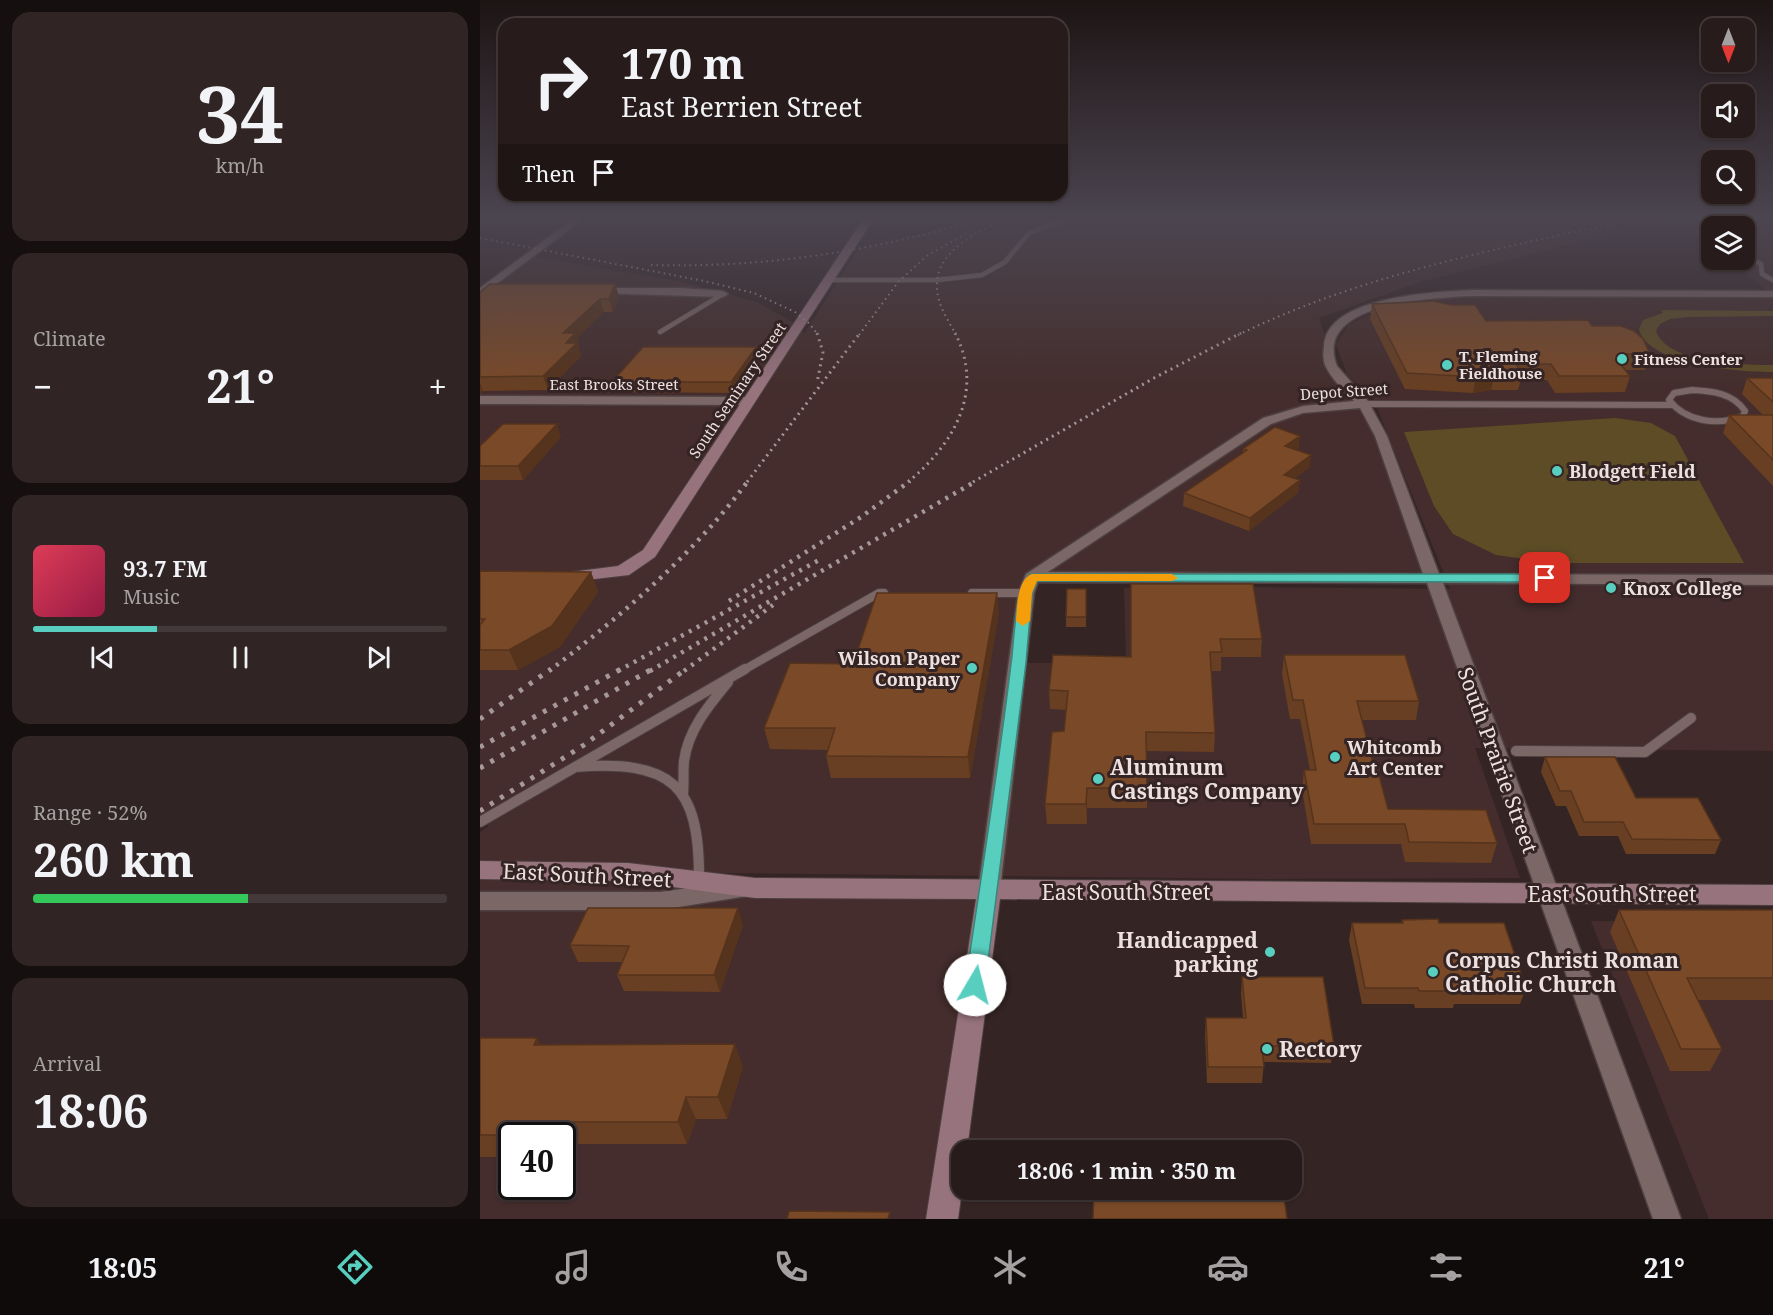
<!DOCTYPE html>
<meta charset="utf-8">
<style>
:root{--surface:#281b1b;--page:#302424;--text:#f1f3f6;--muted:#a5a1a3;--line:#44393a;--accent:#58cebf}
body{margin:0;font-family:"Noto Serif",serif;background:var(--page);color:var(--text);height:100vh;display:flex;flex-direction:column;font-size:22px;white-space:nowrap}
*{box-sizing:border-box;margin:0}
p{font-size:20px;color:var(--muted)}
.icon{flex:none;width:33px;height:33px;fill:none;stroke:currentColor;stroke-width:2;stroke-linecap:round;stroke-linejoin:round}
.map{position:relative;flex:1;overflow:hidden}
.details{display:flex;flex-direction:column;gap:12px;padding:12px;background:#160f0f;width:480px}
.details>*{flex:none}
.top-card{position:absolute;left:18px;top:18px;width:570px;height:183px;border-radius:18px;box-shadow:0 2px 4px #0004,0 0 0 2px var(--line);background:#281b1b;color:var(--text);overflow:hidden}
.needle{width:39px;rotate:180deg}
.tools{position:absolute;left:1221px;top:18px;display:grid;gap:12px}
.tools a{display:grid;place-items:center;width:54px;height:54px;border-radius:12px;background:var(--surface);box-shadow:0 2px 4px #0004,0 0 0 2px var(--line);font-size:30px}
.speed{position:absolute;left:18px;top:1122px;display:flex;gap:12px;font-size:30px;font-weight:700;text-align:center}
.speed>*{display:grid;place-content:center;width:78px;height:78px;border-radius:50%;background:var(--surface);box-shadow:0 2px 4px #0004,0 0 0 2px var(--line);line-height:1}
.speed .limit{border:3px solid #111;border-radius:9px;background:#fff;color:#111}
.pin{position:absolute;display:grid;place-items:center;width:51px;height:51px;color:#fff;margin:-26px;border-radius:12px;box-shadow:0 3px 9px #0006}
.me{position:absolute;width:66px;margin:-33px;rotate:8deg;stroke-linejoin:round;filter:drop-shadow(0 0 4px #0008)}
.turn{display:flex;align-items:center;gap:21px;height:126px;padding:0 24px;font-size:27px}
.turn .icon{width:78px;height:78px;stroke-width:2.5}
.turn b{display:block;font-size:42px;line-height:51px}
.then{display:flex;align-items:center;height:57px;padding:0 24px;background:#0003;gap:12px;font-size:22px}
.big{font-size:45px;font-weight:700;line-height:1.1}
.details .widget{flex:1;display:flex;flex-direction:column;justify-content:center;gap:9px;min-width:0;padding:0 21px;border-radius:18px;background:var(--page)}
.details .dial{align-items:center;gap:0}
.dial b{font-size:78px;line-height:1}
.song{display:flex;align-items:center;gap:18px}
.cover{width:72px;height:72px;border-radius:9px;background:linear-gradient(135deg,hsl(350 70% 55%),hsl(340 70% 35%))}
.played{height:6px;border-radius:3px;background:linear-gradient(90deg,var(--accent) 30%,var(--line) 30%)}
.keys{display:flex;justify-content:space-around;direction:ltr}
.heat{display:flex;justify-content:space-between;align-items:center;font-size:33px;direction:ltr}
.charge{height:9px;border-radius:4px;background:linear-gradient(90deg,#34c759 52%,var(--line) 0)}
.trip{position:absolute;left:471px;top:1140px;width:351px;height:60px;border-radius:18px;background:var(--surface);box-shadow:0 2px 4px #0004,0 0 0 2px var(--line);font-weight:700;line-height:60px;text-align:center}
.menu{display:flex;height:96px;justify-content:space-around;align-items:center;background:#100b0b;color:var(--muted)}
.menu .icon{width:42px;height:42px}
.menu .selected{color:var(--accent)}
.menu b{font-size:27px;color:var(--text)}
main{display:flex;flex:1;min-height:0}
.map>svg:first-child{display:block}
.built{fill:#442d2c;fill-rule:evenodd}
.green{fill:#5d4c26}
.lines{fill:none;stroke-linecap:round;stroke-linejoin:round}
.lane-far3-casing{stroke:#4e4040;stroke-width:6}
.lane-far2-casing{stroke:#4e4040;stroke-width:8}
.lane-far1-casing{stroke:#4e4040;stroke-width:10}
.lane-casing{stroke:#4e4040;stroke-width:12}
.street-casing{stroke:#4e4040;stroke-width:3}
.secondary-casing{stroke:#4e4040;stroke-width:2}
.lane-far3{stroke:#7b6766;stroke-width:4.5}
.lane-far2{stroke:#7b6766;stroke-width:6}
.lane-far1{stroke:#7b6766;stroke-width:8}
.lane{stroke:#7b6766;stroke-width:10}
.street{fill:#7b6766;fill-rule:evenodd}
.secondary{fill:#97737e;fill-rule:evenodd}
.rail-far3{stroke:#a69898;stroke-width:2;stroke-dasharray:1.5 4;stroke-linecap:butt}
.rail-far2{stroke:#a69898;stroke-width:3;stroke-dasharray:2 4.5;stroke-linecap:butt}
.rail-far1{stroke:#a69898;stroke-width:4.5;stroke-dasharray:3 6;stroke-linecap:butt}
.rail{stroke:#a69898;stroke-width:5;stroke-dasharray:4 8;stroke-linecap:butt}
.wall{fill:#683f22}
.shaded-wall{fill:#55331c}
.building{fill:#794928;stroke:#55331c;stroke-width:1.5}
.route{fill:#58cebf;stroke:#39867c;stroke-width:1.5}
.slow{fill:#f59e0b}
.poi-dot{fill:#58cebf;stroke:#352424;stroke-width:2}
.labels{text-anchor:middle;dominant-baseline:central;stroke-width:6;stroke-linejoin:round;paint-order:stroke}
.far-poi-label{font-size:15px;font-weight:bold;fill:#ede1e0;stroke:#352424;text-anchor:start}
.far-street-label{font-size:15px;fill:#ede1e0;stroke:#352424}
.poi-label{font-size:18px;font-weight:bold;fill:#ede1e0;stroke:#352424;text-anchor:start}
.near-street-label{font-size:21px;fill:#ede1e0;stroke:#352424}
.near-poi-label{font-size:21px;font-weight:bold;fill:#ede1e0;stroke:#352424;text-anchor:start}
</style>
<main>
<section class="details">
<div class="widget dial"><b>34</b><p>km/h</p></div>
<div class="widget"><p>Climate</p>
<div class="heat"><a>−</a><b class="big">21°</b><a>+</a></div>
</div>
<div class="widget">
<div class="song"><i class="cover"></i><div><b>93.7 FM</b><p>Music</p></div></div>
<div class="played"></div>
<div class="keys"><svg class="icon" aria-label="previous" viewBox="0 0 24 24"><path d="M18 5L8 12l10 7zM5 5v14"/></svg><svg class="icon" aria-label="pause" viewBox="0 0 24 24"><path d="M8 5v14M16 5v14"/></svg><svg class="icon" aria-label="next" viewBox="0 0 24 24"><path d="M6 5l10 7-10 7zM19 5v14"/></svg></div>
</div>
<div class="widget"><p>Range · 52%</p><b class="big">260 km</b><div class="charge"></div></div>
<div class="widget"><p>Arrival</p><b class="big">18:06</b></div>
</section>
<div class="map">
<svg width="1293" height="1219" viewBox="0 0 1293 1219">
<rect width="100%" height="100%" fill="#352424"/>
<path class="built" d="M491,218H1195L943,281L839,318L848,344L849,361L884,404L952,578L553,577L539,663H646L644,588H770L782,650L772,587L970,589L893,398L867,375L856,344L869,324L906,307L960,297H1293V751L995,748L1040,878L784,879L155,872L509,891L462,1219H0V832L9,826L0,820V293L49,256L198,281L277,302L319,326L324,334L379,248L459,229ZM32,1136H82V1186H32Z
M1230,218H1293V295L1247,260H1264V226H1232L1231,247L1203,225Z
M1111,921L1293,922V1219H1229Z"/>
<path class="green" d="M1181,310L1293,311V316L1207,317L1190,319L1180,324L1176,331C1187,364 1265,365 1293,365V372C1262,372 1168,366 1159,329L1163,320L1183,313Z
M1135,418L1171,423L1195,436L1264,563H1076L1016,555L973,534L954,506L924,432Z"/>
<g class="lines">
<defs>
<path id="lane-far3" d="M1264,255L1281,264L1282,274L1293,280
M348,280H457L502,275L525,262L549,233L590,218
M180,332L243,294"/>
<path id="lane-far2" d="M1212,390C1232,391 1253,393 1265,411L1263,416C1238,426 1206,422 1189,400L1194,393Z
M884,404L1192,405"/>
<path id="lane-far1" d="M492,593H546
M262,671L399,593H404"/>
<path id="lane" d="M1036,751L1165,752L1211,718
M95,767C191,760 220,783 219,881
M203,795C204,784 203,772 204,761C208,730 229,705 248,682
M0,822L265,669"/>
<path id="street" d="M95,218H105L0,296V288Z
M115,288H201L243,291L248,294L243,297L111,293V289Z
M992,290L1293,291V297L992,296C954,298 832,302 857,366L888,401L907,436L959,574L1293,575V585L963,583L1201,1219H1173L947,583L558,582L554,593L520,891L517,897L509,900L501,897L498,891L538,593L546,574L783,418L823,406L874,401C864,390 851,379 845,365C843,359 843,353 844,347C845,296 956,292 992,290ZM880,408L895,436L943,574L568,572L791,424L823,413Z
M0,396L268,397L274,401L268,405L0,404Z
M259,881L267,884L270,890L267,896L180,910H0V892H180Z"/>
<path id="secondary" d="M384,218H394L175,557L149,575L89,582L83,581L80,577L83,573L138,566L163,550Z
M0,861L148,863L275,878L1293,885V905L520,899L487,1150H482V1190L478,1219H446L496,899L275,898L148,881L0,879Z"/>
</defs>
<use href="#lane-far3" class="lane-far3-casing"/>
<use href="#lane-far2" class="lane-far2-casing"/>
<use href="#lane-far1" class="lane-far1-casing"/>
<use href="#lane" class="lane-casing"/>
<use href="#street" class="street-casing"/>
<use href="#secondary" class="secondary-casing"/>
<use href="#lane-far3" class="lane-far3"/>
<use href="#lane-far2" class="lane-far2"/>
<use href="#lane-far1" class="lane-far1"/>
<use href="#lane" class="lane"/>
<use href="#street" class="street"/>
<use href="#secondary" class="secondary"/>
<path class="rail-far3" d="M0,238L224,281L274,293L315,312L330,324L338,335
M171,265C286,268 395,251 505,218
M379,335L419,281L448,255L486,234
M476,335C468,320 457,304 457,287C455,250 500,231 527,218
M758,335C885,273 1022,248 1159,218"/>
<path class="rail-far2" d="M337,333L343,352L337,383
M267,482L380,333
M428,482C474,444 505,391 475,333
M493,482L674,378L761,333"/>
<path class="rail-far1" d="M249,601L381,517L430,481
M69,671C142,615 213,555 268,481
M138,671L339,560
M170,671L496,481
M204,671L293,605"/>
<path class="rail" d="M0,719L71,669
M0,747L141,669
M0,768L172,669
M0,811L104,745L206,669"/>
</g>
<path class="wall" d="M135,284L139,297L133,312H124L97,338L101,356L68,390L3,391L0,394V292Z
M892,304L1006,321L1112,326L1170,354L1165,370H1145L1150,376L1145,392L1075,393L1067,380H1041L1038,390H1011L993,393L925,389L890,319Z
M276,347L278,357L254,393L135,392L132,382Z
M1267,378H1293V486L1243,433L1249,415H1283L1262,394Z
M81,437L43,480H0V446Z
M819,448L816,450L830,467L815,478L820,480L818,493L769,531L703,506L704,493L763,453V449Z
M0,571L111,572L118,592L80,647L38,670H0Z
M651,584L782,639L781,657H741V671H731L735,733L734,752L667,751V808H607V824H567L565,804L584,731L586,710L570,709L569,690L651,657Z
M606,589V627H586V617Z
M519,613L490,778H351L346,756L348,750L290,749L284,728L373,664Z
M804,655L939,701L936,720H882L895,771L908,809L1017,843L1011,863L925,862L921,844H831L822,789L824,770H830L820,719H810L802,674Z
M1065,757L1156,798L1241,840L1235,854H1146L1138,836H1099L1086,806H1076L1061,772Z
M1139,910H1293V1000H1218L1242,1049L1230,1071H1190L1130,932Z
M922,920L959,923L1046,988L1040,1004H974L973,1008H935L934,1004H882L869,940L872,923H921Z
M263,925L240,992L144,991L137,975L142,962H98L90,945Z
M762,977L854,1046L851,1063L784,1062L782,1083H727L725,1035L726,1018H763L761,994Z
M0,1038L61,1045L263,1066L247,1119H216L207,1144H82V1136H32V1157H0Z"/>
<path class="shaded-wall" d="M135,284L139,297L133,312L129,299Z
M120,299L124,312L97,338L101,356L68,390L63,376L83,333Z
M276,347L278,357L254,393L251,382Z
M1015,373L1011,390L993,393L996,377Z
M0,383L3,391L0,394Z
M77,424L81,437L43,480L38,466Z
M820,436L819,448L804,459L805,446Z
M831,455L830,467L803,487L804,475Z
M820,480L818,493L769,531L770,518Z
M111,572L118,592L80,647L38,670L29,650Z
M517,593L519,613L490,778L488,757Z
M607,788V824L606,804Z
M258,908L263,925L240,992L234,975Z
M57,1038L69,1060L54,1045Z
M255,1044L263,1066L247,1119L238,1097Z
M206,1097L216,1119L207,1144L198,1122Z
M30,1122L38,1136H32V1148L24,1135Z"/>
<path class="building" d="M10,284H135L129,299H120L83,333H95L86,343H97L63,376L0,377V292Z
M954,301L971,305H995L1006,321L1108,320L1112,326H1141L1154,331L1163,339L1170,354H1139L1147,364H1140L1150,376H1079L1071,364H1036L1042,373H1015L996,377L927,373L892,304Z
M163,347H276L251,382H132Z
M1267,378H1293V402Z
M1249,415H1293V460Z
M23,424H77L38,466H0V446Z
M795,427L820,436L805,446L831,455L804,475L820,480L770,518L704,493L767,450L763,449Z
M0,571L111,572L72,626L29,650H0V625L5,619H0Z
M651,584H773L782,639H740L742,652H730L735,733L666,732L667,788H607L606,804H565L572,732L584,731L588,691L569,690L573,655L651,657Z
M587,589H606V617H586Z
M397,593H517L488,757L346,756L355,728H284L310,663L373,664Z
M804,655H925L939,701H877L895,771H898L908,809L1006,810L1017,843L929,842L925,824H834L824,770H836L823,700H813Z
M1065,757H1135L1156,798H1218L1241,840L1152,839L1143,822H1104L1091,791H1080Z
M108,908H258L234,975H137L149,946L90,945Z
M1139,910H1293V978H1207L1242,1049H1201Z
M958,919L959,923H1024L1046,988H977L978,991H939L938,988H885L872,923H923L922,920Z
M762,977H843L854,1046H782L784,1067H728L726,1018H766Z
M0,1038H57L54,1045L255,1044L238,1097H206L198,1122H30L24,1135H0Z
M614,1190H803L807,1219H613Z
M309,1211L410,1212L408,1219H307Z"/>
<linearGradient id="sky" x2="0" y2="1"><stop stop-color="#1d1414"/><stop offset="0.56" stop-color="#4b4550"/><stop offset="1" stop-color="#4b4550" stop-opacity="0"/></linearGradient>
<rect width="1293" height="389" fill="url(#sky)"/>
<path class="route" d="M552,574H1065L1072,578L1065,582L557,581L552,593L546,663L505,985L503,991L495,994L488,991L485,985C501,878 518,771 531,664C534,646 535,578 552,574Z"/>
<path class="slow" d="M552,574H692L698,578L692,581H557L552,593L550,621L543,626L536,621C537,608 537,579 552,574Z"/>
<g class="poi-dot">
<circle cx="1142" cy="359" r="6"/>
<circle cx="967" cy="365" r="6"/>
<circle cx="1077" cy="471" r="6"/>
<circle cx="1131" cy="588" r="6"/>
<circle cx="492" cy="668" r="6"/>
<circle cx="855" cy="757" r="6"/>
<circle cx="618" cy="779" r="6"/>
<circle cx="790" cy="952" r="6"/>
<circle cx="953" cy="972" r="6"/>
<circle cx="787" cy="1049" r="6"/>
</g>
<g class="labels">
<g class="far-poi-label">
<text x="979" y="356">T. Fleming<tspan x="979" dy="17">Fieldhouse</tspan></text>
<text x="1154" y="359">Fitness Center</text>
</g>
<g class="far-street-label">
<text x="134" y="384">East Brooks Street</text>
<text transform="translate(257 390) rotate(-56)">South Seminary Street</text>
<text transform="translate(864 391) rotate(-4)">Depot Street</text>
</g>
<g class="poi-label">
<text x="1089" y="471">Blodgett Field</text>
<text x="1143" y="588">Knox College</text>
<text x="480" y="658" text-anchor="end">Wilson Paper<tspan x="480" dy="21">Company</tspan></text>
<text x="867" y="747">Whitcomb<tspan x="867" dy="21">Art Center</tspan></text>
</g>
<g class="near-street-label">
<text transform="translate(1018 760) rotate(70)">South Prairie Street</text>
<text transform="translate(107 875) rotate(3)">East South Street</text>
<text x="646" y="892">East South Street</text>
<text x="1132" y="894">East South Street</text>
</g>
<g class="near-poi-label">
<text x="630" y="767">Aluminum<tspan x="630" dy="24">Castings Company</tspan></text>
<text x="778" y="940" text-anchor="end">Handicapped<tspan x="778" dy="24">parking</tspan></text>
<text x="965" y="960">Corpus Christi Roman<tspan x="965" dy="24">Catholic Church</tspan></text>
<text x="799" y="1049">Rectory</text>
</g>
</g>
</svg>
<div class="tools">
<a><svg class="needle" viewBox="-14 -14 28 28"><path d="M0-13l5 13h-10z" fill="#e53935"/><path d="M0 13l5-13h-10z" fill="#a5a1a3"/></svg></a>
<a><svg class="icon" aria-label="sound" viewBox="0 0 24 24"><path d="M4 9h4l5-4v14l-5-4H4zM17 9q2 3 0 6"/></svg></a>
<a><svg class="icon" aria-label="search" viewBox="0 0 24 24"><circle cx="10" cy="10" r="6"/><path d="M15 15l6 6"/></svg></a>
<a><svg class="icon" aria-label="layers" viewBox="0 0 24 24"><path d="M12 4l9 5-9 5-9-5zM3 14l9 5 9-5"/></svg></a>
</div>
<div class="speed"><div class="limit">40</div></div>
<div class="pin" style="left:1065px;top:578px;background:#d93025"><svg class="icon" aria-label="arrive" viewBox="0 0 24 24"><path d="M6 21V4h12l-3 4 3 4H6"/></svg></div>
<svg class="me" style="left:495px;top:985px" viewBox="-20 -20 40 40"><circle r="19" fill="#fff"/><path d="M0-13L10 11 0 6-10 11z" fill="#58cebf"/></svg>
<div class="trip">18:06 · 1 min · 350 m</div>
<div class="top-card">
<div class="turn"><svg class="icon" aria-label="right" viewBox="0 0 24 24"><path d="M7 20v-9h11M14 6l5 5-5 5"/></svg><div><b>170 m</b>East Berrien Street</div></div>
<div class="then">Then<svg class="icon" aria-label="arrive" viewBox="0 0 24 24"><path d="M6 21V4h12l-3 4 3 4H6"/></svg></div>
</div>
</div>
</main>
<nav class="menu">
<b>18:05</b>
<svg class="icon selected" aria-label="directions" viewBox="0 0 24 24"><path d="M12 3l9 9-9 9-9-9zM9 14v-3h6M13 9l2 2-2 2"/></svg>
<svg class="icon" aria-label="music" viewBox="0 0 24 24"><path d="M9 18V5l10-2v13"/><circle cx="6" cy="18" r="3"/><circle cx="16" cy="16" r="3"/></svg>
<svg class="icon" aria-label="phone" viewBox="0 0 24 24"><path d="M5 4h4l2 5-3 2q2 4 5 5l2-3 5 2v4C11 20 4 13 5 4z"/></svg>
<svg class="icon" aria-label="climate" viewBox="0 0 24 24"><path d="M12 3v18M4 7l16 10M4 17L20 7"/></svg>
<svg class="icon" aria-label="car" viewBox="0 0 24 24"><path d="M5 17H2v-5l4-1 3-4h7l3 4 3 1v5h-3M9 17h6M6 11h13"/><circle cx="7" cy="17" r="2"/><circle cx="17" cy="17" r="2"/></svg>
<svg class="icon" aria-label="filters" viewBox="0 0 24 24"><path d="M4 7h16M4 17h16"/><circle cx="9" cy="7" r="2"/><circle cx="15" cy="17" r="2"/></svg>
<b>21°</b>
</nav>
